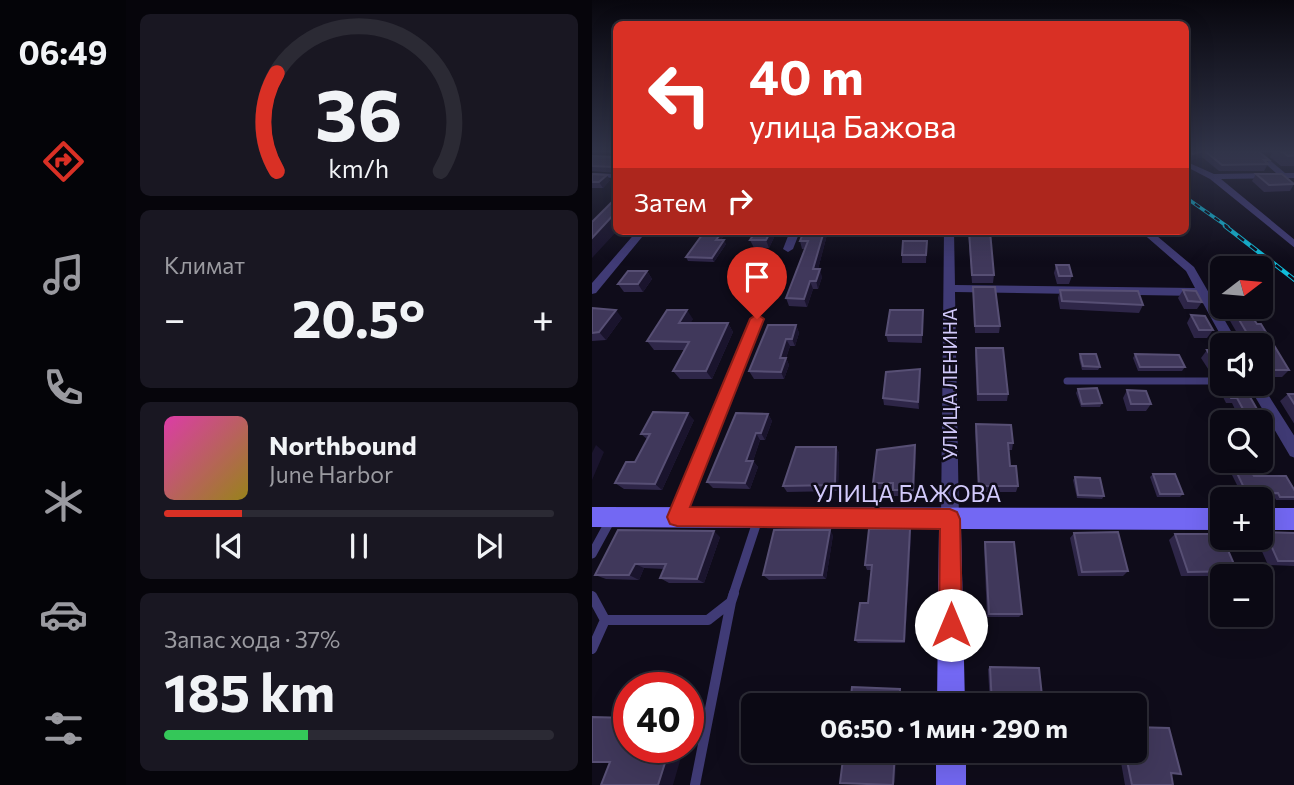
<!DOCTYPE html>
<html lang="ru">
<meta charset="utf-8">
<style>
:root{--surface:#0b0914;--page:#191722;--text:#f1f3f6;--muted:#9a9aa0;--line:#2b2a34;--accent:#d93025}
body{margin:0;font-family:Commissioner,sans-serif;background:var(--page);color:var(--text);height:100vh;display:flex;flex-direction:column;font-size:26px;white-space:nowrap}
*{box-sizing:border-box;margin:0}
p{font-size:23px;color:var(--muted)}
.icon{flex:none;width:38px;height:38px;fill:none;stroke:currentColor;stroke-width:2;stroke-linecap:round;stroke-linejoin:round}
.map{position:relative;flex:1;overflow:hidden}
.panel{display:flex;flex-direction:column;gap:14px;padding:14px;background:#06050b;width:466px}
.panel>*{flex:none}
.hud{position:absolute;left:21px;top:21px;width:576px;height:214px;border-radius:10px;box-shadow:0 7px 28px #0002,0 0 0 2px var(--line);background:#d93025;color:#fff;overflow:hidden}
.needle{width:46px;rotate:74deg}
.controls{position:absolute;left:618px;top:256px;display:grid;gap:14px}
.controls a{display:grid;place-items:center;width:63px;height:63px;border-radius:10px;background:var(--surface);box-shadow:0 7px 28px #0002,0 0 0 2px var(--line);font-size:35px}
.speed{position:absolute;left:21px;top:672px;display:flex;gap:14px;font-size:35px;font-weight:700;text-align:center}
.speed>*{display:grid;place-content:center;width:91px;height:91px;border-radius:50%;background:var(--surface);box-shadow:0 7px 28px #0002,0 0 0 2px var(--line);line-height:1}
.speed .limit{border:10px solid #d22;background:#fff;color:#111}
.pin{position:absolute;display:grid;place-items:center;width:60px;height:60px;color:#fff;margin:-72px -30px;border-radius:50% 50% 50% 0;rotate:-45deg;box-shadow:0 0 7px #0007}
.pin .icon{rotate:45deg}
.me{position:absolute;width:77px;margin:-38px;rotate:0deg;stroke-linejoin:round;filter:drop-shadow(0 0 5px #0008)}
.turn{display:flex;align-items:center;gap:24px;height:147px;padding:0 21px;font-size:32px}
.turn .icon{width:91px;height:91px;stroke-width:2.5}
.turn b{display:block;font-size:49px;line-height:60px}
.then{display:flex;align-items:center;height:66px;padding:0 21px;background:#0003;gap:14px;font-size:26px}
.big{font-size:52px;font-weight:700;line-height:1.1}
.panel .tile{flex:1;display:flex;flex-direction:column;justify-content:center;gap:10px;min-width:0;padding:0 24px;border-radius:10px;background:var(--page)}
.panel .dial{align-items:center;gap:0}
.dial svg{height:182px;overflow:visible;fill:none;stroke:var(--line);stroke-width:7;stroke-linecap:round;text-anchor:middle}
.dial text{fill:var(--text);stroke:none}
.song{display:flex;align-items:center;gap:21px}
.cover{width:84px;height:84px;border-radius:10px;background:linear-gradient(135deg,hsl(320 70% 55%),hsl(50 70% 35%))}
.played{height:7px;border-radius:4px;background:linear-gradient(90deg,var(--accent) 20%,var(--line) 20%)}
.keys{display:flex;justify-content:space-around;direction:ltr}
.heat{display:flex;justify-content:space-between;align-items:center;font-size:38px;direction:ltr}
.charge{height:10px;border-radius:5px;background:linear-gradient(90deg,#34c759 37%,var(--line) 0)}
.trip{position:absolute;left:149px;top:693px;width:406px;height:70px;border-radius:10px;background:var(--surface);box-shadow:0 7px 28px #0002,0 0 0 2px var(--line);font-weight:700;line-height:70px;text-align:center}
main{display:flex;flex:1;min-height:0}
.dock{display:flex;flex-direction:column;width:126px;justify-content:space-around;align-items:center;background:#040408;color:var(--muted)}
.dock .icon{width:49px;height:49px}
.dock .active{color:var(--accent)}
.dock b{font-size:32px;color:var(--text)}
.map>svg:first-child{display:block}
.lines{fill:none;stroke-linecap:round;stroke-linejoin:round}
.lane-far2{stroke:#403b76;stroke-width:7}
.lane-far1{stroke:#403b76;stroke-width:9}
.lane{stroke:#403b76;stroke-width:10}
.street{fill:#403b76;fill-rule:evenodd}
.secondary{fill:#7368f3;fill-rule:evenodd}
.rail-far1-casing{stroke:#11c0df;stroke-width:3.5}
.rail-casing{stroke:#11c0df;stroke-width:4.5}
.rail-far1{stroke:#0f0c1a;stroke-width:2;stroke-dasharray:6;stroke-linecap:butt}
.rail{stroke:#0f0c1a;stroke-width:2.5;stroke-dasharray:8;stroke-linecap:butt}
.wall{fill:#2e2648}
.shaded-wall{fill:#1a142d}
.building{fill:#40385b;stroke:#574f74;stroke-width:2}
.route{fill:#d93025;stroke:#8d1f18;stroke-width:2}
.labels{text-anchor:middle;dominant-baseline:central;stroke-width:5;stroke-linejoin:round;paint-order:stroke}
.street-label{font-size:19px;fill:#d2cafb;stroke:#0f0c1a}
.near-street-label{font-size:23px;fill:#d2cafb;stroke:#0f0c1a}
</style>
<main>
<nav class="dock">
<b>06:49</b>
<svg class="icon active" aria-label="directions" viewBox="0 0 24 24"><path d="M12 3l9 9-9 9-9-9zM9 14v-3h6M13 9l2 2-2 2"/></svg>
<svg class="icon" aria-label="music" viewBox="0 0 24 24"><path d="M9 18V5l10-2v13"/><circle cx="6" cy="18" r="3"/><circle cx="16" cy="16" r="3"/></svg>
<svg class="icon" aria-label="phone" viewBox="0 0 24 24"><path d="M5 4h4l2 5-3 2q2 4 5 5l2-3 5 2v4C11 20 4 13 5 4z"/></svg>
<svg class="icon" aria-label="climate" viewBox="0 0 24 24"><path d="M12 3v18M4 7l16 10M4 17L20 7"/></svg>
<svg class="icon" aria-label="car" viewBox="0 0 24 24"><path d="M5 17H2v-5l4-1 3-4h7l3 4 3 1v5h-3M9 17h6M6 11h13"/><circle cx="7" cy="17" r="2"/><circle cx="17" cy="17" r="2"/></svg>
<svg class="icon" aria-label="filters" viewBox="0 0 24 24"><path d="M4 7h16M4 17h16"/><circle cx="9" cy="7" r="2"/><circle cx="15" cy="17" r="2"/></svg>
</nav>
<section class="panel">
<div class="tile dial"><svg viewBox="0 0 100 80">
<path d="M14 69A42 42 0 1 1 86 69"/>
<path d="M14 69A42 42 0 0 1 14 26" stroke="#d93025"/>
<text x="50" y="56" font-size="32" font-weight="700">36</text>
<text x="50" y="72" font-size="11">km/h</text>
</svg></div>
<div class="tile"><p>Климат</p>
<div class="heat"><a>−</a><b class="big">20.5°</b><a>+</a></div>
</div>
<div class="tile">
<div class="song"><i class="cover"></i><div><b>Northbound</b><p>June Harbor</p></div></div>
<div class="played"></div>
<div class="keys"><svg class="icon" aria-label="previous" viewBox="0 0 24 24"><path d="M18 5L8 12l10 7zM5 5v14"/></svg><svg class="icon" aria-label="pause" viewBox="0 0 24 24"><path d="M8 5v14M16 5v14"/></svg><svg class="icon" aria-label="next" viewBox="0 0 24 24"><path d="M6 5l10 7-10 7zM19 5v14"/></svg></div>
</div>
<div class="tile"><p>Запас хода · 37%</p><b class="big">185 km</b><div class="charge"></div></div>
</section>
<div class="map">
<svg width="703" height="785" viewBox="0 0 703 785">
<rect width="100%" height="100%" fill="#0f0c1a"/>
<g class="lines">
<path class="lane-far2" d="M475,381H630"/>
<path class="lane-far1" d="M0,554L18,521
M141,595L166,519"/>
<path class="lane" d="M0,596L13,620H116L139,602L142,593
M0,649L13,620
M103,785L139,602"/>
<path class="street" d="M659,151H667L693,173H703V178L629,179L703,240V248L618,179L593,166V161L622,174L684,173Z
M0,173L24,174V178L0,177Z
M45,231H55L4,293L0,294V283Z
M198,231H208L201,249L196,252L191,249Z
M352,231H362L363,285L603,288L594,271L548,231H559L602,267L647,345H634L607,296L363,292L367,519L364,525L358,527L352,525L349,519Z
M165,315L171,319L93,517L90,523L84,525L78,523L75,517L159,319Z
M668,382L703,437V458L698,456L655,383Z"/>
<path class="secondary" d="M0,507L630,508V530L369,529L373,705H345L347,529L0,527Z
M668,508H703V530H668Z
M344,751H374V785H344Z"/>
<defs>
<path id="rail-far1" d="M593,197L636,227"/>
<path id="rail" d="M633,226L703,280"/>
</defs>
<use href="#rail-far1" class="rail-far1-casing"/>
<use href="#rail" class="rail-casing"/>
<use href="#rail-far1" class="rail-far1"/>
<use href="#rail" class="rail"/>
</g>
<path class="wall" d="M593,151H666L677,160L675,163L676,164L672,171H627L610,157L598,160L593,158Z
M681,151H703V166H689L678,157Z
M0,156L24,157V173L0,171Z
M0,174L18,180L11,188H0Z
M664,174L702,184L698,191L672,192L660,181Z
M131,231L132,235L129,240L134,244L122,262L96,261L94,257Z
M185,231L177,248H162L158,240Z
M212,231H236L226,269L230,277L226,289H221L215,307L197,306L194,298L213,249H210L208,241Z
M376,231H398L402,275L401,283H380Z
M335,241L334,263H310V255Z
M464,265L480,276L477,284H465L462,273Z
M55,271L60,279L51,292H32L26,284Z
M630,274V306H653L697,370L690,377H671L668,372V345H652L616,283L621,276Z
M381,287L408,326L407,333H383Z
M468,290L551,305L547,313L468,309L466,298Z
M591,290L610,302L605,309H592L586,298Z
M0,308L30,318L14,340L0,341Z
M331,310L330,343L296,342L294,335Z
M599,315L621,330L615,338H602L595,323Z
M101,319L98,323H136L141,332L120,379H88L81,371L92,350H62L55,341Z
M204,325L207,333L203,346H198L194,358L197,365L192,379H162L157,371Z
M384,348L416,394L415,401H385L383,355Z
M615,350L630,351V376L620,375L609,358Z
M488,354L508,367L506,370H490L487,358Z
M543,354L593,367L590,371H546L541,358Z
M328,369L327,409L292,405L291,398Z
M630,382V383H650L677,430L671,435H668V422H649L640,403H634L626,387Z
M486,389L510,403L508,407H489L484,393Z
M535,390L559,404L554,411H535L531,398Z
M696,394H703V425L688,401Z
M176,414L180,421L173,440H168L161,461L166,467L158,489L121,488L115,482Z
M102,420L70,490L32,489L23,483L43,462L55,439L49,434Z
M384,424L421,443L420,450H416L418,466L426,486L424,492H386L383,431Z
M244,447L247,453L246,491L195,492L191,486Z
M324,452L322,496H302L301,489H283L281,483Z
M644,471L662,476L703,491V500H684L682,496L651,497L640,475Z
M561,474L591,494L588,497H565L558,477Z
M483,477L512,496L510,499L485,498L481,480Z
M318,529L319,535L313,643H266L263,640L276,603L279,570H275L273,565Z
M673,532L703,533V566L676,565L664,538L668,537V535Z
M482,533L536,571L531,576H486L478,538Z
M583,534L645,571L636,576H589L577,540Z
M241,535L234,579L177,580L171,575Z
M128,537L112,583H77L68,578L72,569L52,568L47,580L14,579L3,575Z
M393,542L430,614L427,617H395L392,547Z
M398,667L451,705H398L396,669Z
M527,751H542L579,773L581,785H533Z"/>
<path class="shaded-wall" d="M611,151H612L610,157L598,160L601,154Z
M15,175L18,180L11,188L7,182Z
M24,212L25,231L0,258V238Z
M131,231L132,235L126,244L124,240Z
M179,231H185L177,248L174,240Z
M232,231H236L224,277L221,269Z
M132,240L134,244L122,262L120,258Z
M228,269L230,277L226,289L224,281Z
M55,271L60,279L51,292L46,284Z
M218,281L221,289L215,307L212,299Z
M24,310L30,318L14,340L7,332Z
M95,310L101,319L93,332L87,323Z
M136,323L141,332L120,379L114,371Z
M204,325L207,333L203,346L200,339Z
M194,339L198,346L194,358L197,365L192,379L189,372L188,358Z
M328,369L329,376L327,409L326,402Z
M96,413L102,420L70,490L63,484Z
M176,414L180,421L173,440L169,433Z
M164,433L168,440L161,461L166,467L158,489L153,483L154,461Z
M4,445L12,452L0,480V453Z
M323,445L324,452L322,496L321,490Z
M244,447L247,453L246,491L243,485Z
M318,529L319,535L313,643L312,641Z
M238,530L241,535L234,579L230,575Z
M122,531L128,537L112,583L105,579Z
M43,564L52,568L47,580L37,575Z
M308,689L309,690L308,705H307Z
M96,718H101L96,734Z
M78,747H92L81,785H66Z
M303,751H305L303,782L301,785Z"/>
<path class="building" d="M594,151H611L601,154Z
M613,151H666L677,160H672L676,164L630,165Z
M689,151H703V155L696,156Z
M0,156L24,157V165L23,167L0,166Z
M0,174L15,175L7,182H0Z
M664,174H690L702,184L677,185Z
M24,198V212L0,238V222Z
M113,231H131L124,240H132L120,258L94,257Z
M164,231H179L174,240H158Z
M212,231H232L221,269H228L224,281H218L212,299L194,298L216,241H208Z
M377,231H398L402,275H380Z
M311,241H335L334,255H310Z
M464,265H477L480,276H467Z
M36,271H55L46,284H26Z
M628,271L630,274V291L621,276Z
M381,287H403L408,326H383Z
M468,290L546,291L551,305L470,301Z
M591,290L604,291L610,302L596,301Z
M639,306H653L665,324H669L697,370H678L668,355V345H662Z
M0,308L24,310L7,332L0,333Z
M75,310H95L87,323H136L114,371H81L97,342L55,341Z
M298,310H331L330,335H294Z
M599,315L613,316L621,330H607Z
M176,325H204L200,339H194L188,358H194L189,372L157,371Z
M384,348H411L416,394H386Z
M615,350L630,351V368L625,367Z
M488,354H504L508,367L491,366Z
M543,354L587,355L593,367H548Z
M328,369L326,402L291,398L294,372Z
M632,383H650L677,430H668V422H658L645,398H639Z
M505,388L510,403L490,404L486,389Z
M535,390L554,391L559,404H539Z
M696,394H703V405Z
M61,412L96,413L63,484L23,483L34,462H43L58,434H49Z
M144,413L176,414L169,433H164L154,461H161L153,483L115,482Z
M384,424L419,425L421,443H416L418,466H424L426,486H387Z
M323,445L321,490H301V483H281L285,450Z
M204,447H244L243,485L191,486Z
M644,471H659L662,476H694L703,491V497H688L686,493L655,494Z
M561,474H583L591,494H568Z
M483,477L508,478L512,496L486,495Z
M277,529H318L312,641L263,640L268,603H276L280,565H273Z
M26,530L122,531L105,579L68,578L74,564H43L37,575H3Z
M182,530H238L230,575H171Z
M526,532L536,571L490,572L482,533Z
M673,532L703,533V561H686Z
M583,534H629L645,571L596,572Z
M393,542H422L430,614H397Z
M398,667L447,668L451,705H400Z
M260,687L308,689L307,705H258Z
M0,717L37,718V747H78L66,785H9L18,762H0Z
M542,727L577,728L589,774L579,773L581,785H540L533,751H542Z
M252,751H303L301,785L248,783Z"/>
<linearGradient id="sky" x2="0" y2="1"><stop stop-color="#08070e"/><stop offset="0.58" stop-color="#313449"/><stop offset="1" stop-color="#313449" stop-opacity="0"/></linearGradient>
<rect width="703" height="261" fill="url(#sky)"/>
<path class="route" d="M165,314L172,319L98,507L358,509L365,512L368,519L370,625L367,634L359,637L351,634L347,625L348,529L85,526L78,524L75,517L158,319Z"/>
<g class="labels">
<g class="street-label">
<text transform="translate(357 384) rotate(-90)">УЛИЦА ЛЕНИНА</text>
</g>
<g class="near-street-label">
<text x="315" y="493">УЛИЦА БАЖОВА</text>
</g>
</g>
</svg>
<div class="controls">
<a><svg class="needle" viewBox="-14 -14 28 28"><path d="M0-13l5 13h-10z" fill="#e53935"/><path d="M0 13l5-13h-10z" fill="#9a9aa0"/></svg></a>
<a><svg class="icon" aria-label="sound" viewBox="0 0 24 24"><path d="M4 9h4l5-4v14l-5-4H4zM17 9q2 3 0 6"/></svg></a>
<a><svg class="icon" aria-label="search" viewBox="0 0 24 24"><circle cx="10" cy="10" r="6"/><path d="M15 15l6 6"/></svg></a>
<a>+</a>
<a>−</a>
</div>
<div class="speed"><div class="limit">40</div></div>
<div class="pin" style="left:165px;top:319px;background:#d93025"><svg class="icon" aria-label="arrive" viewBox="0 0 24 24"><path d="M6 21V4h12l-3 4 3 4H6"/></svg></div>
<svg class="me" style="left:359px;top:625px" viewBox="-20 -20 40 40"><circle r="19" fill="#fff"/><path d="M0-13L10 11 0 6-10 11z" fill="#d93025"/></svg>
<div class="trip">06:50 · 1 мин · 290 m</div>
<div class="hud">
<div class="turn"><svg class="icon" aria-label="left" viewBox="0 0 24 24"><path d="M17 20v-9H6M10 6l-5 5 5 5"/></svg><div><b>40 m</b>улица Бажова</div></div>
<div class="then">Затем<svg class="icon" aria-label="right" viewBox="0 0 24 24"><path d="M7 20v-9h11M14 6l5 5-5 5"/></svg></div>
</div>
</div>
</main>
